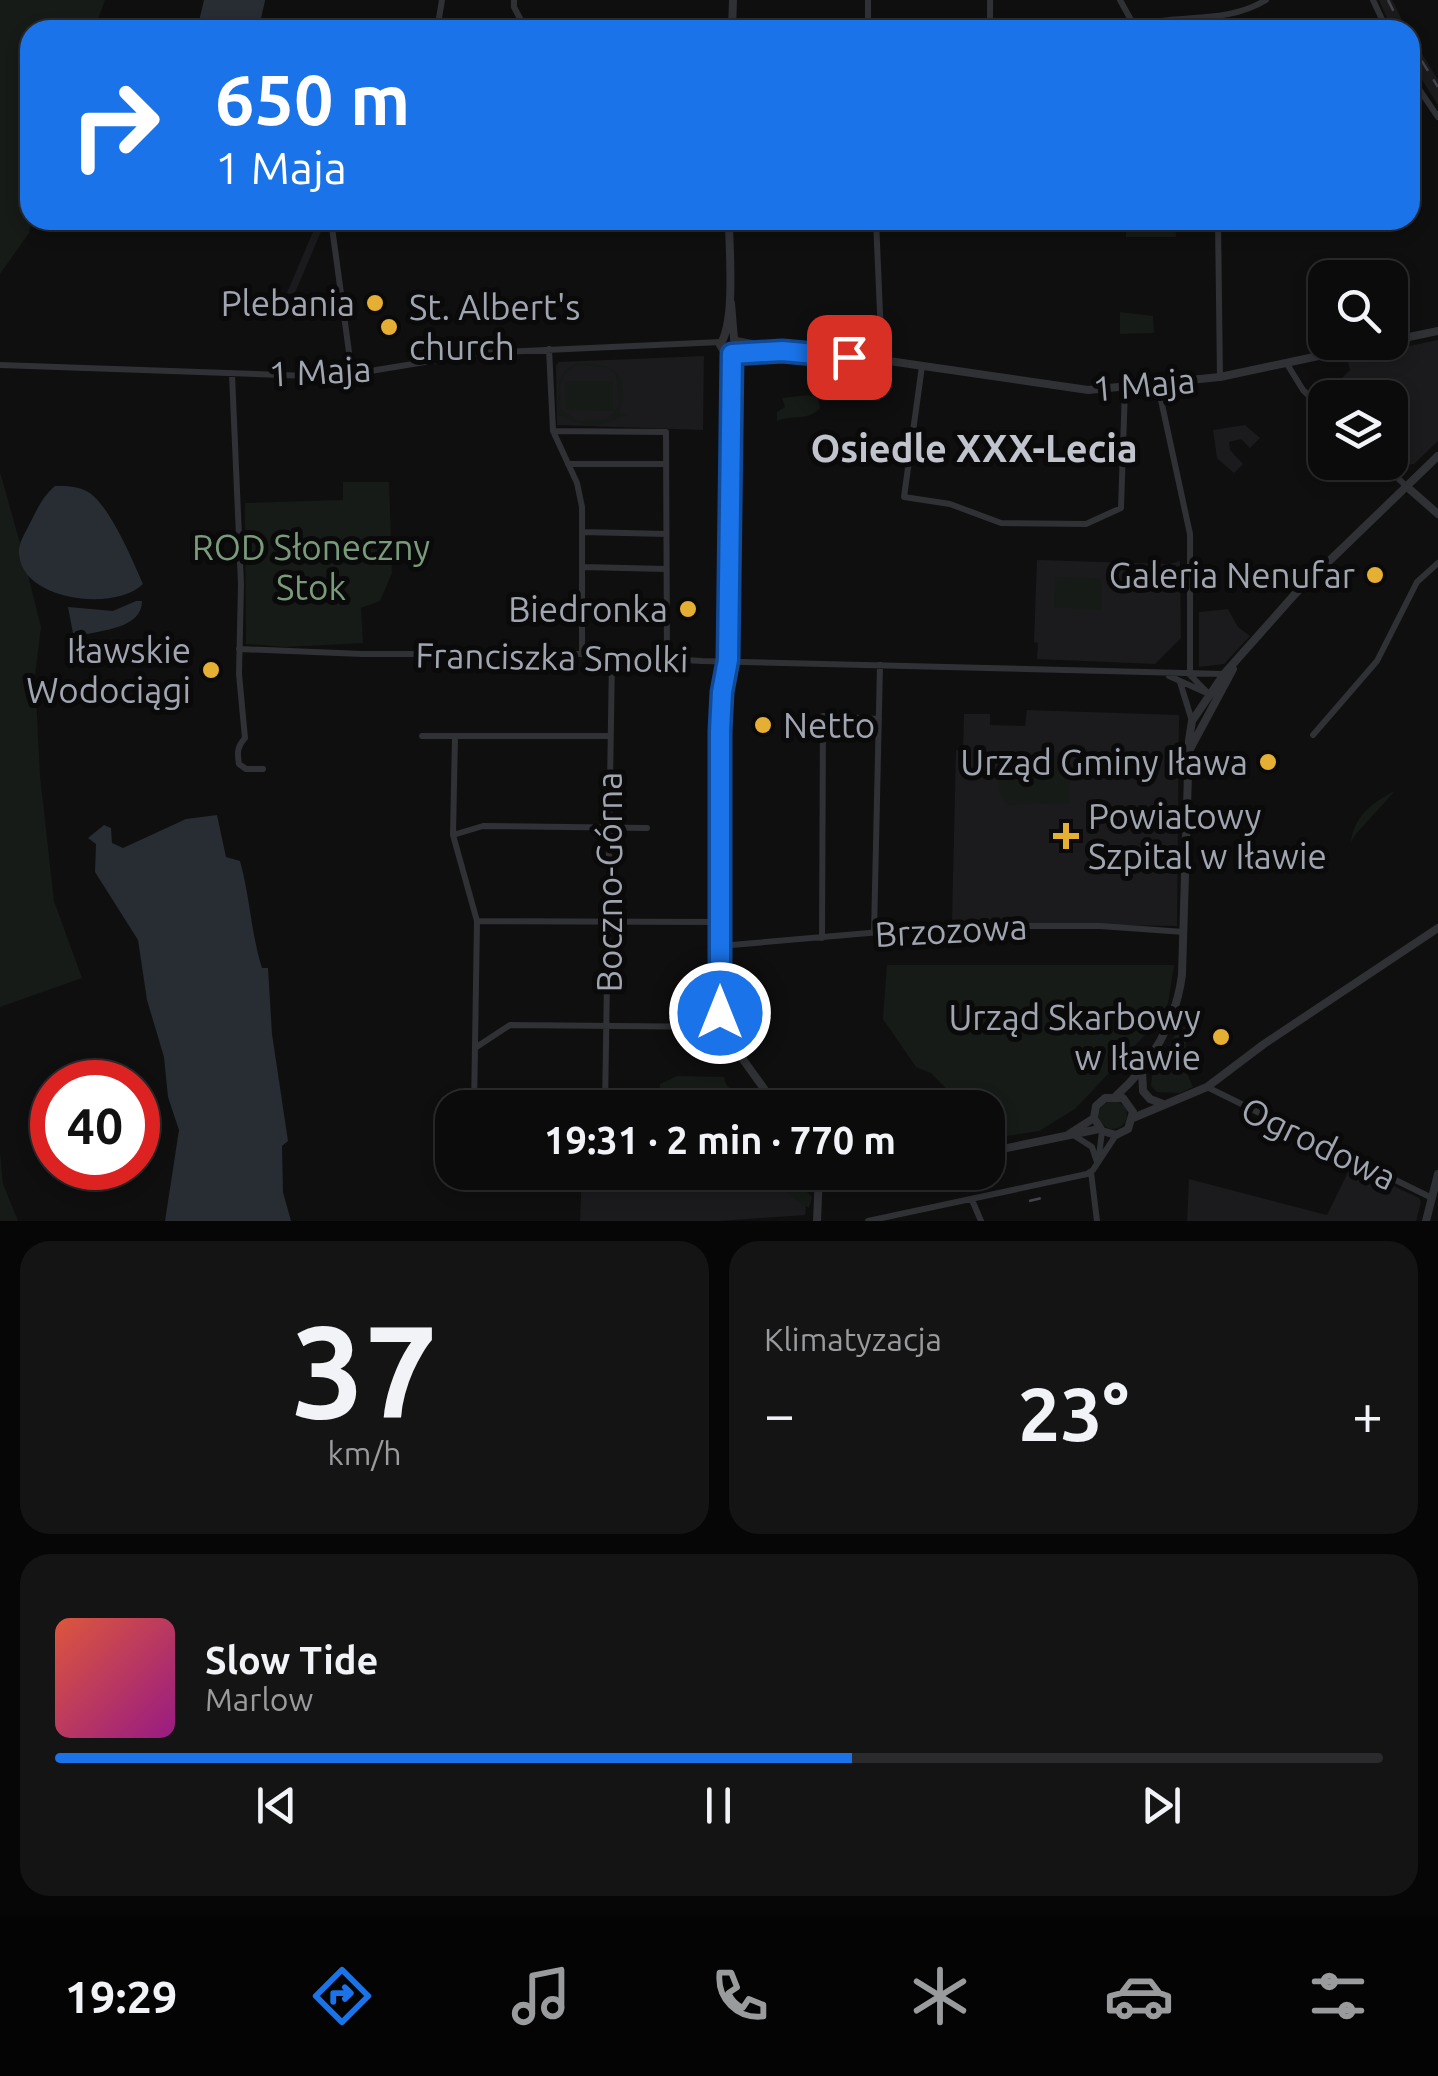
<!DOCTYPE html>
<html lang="pl">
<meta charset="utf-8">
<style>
:root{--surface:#0b0b0c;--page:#141415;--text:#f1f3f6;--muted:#9a9b9d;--line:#2b2b2d;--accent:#1a73e8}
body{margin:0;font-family:Ubuntu,sans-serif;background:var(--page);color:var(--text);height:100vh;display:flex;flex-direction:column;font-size:38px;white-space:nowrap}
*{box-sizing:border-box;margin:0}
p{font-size:32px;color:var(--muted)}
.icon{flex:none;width:55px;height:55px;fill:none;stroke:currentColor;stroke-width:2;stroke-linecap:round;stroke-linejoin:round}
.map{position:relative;height:1221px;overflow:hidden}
.side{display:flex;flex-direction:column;gap:20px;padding:20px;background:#060607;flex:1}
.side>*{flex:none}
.top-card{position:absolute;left:20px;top:20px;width:1400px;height:210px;border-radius:30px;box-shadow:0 5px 15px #0003,0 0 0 2px var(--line);background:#1a73e8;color:#fff;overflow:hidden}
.controls{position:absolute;left:1308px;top:260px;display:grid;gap:20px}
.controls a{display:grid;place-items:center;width:100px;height:100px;border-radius:20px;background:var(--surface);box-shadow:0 5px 15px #0003,0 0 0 2px var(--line);font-size:50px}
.speed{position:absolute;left:30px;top:1060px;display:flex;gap:20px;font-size:50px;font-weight:700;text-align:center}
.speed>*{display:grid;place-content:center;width:130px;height:130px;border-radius:50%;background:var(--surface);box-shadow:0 5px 15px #0003,0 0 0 2px var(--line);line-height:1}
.speed .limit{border:15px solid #d22;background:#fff;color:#111}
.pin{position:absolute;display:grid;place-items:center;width:85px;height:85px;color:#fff;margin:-42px;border-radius:20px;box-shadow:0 5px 15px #0006}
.me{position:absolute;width:110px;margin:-55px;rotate:0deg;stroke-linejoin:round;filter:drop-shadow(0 0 8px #0008)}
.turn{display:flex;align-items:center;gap:35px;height:210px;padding:0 30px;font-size:45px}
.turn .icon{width:130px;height:130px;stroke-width:2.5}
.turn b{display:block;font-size:70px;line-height:85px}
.big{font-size:75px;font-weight:700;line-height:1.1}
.side .card{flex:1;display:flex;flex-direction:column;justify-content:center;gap:15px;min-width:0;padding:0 35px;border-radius:30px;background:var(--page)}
.side .dial{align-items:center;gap:0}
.dial b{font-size:130px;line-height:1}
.song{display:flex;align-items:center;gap:30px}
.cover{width:120px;height:120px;border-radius:15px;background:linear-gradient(135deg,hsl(10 70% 55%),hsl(310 70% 35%))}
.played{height:10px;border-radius:5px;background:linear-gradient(90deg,var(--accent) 60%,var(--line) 60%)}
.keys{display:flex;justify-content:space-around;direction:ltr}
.heat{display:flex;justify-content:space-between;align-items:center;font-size:55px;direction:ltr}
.side .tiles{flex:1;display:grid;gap:20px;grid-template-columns:1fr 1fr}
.card:last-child{grid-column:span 2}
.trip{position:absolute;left:435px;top:1090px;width:570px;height:100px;border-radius:30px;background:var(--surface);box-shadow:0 5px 15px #0003,0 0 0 2px var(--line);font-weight:700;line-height:100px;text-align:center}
.tabs{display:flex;height:160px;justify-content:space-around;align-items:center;background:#040405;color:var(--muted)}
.tabs .icon{width:70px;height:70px}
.tabs .active{color:var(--accent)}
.tabs b{font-size:45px;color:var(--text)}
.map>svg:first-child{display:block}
.built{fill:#1b1b1d}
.green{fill:#161b17;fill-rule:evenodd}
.water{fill:#272d33}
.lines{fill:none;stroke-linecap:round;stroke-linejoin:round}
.minor{stroke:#303135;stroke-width:6}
.tertiary{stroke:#303135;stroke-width:8}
.rail{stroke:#44454a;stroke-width:2.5;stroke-dasharray:12 10;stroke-linecap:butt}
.route-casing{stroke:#114b97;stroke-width:25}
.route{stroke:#1a73e8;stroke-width:18}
.poi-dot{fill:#e5af33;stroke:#0a0a0b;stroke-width:4}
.labels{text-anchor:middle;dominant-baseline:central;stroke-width:10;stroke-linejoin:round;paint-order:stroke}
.poi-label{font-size:35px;fill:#a1a5b0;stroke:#0a0a0b;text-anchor:end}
.street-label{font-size:35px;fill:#a1a5b0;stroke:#0a0a0b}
.park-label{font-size:35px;fill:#799b7c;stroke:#0a0a0b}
.neighbourhood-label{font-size:38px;font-weight:bold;fill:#c2c4cd;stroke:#0a0a0b}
</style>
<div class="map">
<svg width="1438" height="1221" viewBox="0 0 1438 1221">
<rect width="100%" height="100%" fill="#0f0f10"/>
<path class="built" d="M1379,0H1392L1407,30H1392Z
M1410,34L1438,80V105L1410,61Z
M318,220H326L294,295L287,293Z
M1438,340V441L1414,464L1396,466L1390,460V398L1323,397L1350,370L1347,359Z
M704,356L703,430L557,425L556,365L559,362Z
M1245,425L1260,438L1250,448L1241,439L1229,442L1230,450L1243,464L1234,473L1217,458L1213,430Z
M1037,560L1169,564L1180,561L1181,638L1155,664L1037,659L1038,643L1034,642Z
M1228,609L1238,627L1250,636L1224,664L1199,667V612Z
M1027,710L1179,715L1177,926L952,923L956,750L963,749L964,714H990V725L1025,726Z
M1351,1166L1419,1198L1421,1202L1416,1221H1187L1189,1179L1327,1215Z
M582,1173H788L807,1193L805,1215L719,1221H580Z"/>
<path class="green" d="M0,0H105L94,30H30L32,220L29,233L0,274Z
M1126,220H1175L1176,237H1126Z
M1120,312L1153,316L1154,333L1120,334Z
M578,363C615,363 630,373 619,413L629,416C617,416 616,420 606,423C590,429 572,422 559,415C558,394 554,372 578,363ZM578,365L606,367L616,374L619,406L607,420L577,421L562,410C559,391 558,372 578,365Z
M565,381H613V411L565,410Z
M809,395L818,398L820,408C807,422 793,414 777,421V412L785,407L782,398Z
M0,472L20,543L19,558L27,571L41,627L35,675L40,776L54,901L82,978L0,1007Z
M343,482H389L392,573L380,601L361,608L363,643L285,647L246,644L245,503L343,500Z
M1055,577L1102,579V610L1054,607Z
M1001,752L1070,753L1069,803L1009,805C993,793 1000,770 1001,752Z
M1395,791L1355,835L1351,842C1354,816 1373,802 1395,791Z
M887,965H1174L1168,1003L1161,1018L1075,1109L1039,1131L988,1139V1108L964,1107L931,1073L916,1067L883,1019Z
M1187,1014L1185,1069L1193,1087L1180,1093L1157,1092L1151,1086L1152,1076Z
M677,1076L724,1077L726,1084L746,1107H718L710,1101L681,1104V1107H660V1084Z
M1099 1115a14 14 0 1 1 28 0a14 14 0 1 1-28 0Z
M0,1152L3,1184L18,1221H0Z
M582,1173V1172L671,1173L613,1183L611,1175L582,1179Z
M773,1173H788L812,1197L809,1208L790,1196Z"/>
<path class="water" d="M204,0H265V1L261,18L253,30H197Z
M55,486C66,486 78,486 88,492C109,504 133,561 143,584C115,612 22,601 19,554C18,543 25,534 29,525C37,510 42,497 55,486Z
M136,601H142C142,629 101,630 78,636L73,633L68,607L113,611Z
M217,815L226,857L240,861C250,897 251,933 262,968H268L272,1034L288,1141L282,1146L283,1192L291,1221H165L179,1130L168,1097L164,1057L147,1000L138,940L95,872L96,844L88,838L104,825L111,828L112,843L123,848L186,819Z"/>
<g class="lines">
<path class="minor" d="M514,0V7L526,30
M1120,0L1136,29
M1373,0L1387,30
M1134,26C1179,13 1225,25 1266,0
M437,30L442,0
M868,30V0
M990,30V0
M1410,76L1438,117
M331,220L352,374
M876,220L882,360
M1218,220L1220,377
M549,349L553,431L577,483L582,507V654
M1287,364L1303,390L1325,411
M0,365L309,376L352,374L480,353L721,342
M922,366L904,497L950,504L1001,523L1086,524L1121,508L1125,388
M232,374L241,584L239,674L245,738C237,747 237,753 239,764L246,769H263
M1158,386L1190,534V675
M553,431L666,432L667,659
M1381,462L1406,486
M568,464H665
M583,532L666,534
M583,567L666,569
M239,649L362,654H582L702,661L1224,674
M1169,676L1209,694
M1191,676L1210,695
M1180,682L1192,721
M1313,735L1377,661L1417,582L1438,563
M422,736H610
M455,736L453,835L477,921L474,1108
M453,835L483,826L647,828
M477,921L719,922
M874,933L880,665
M822,938L823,716L879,719
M720,946L950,926H1100L1184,932
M475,1048L510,1025L723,1027
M1207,1087L1432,1198
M605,1108L612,657
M1075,1136L1092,1147L1097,1162
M1099,1156L1102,1131
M1091,1172L1097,1221
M972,1200L981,1221
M868,1221L1087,1174L1093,1170L1116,1135"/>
<path class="tertiary" d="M732,30L733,0
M731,303L734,339
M736,341L773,348
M1390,341L1438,331
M725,353L782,351L882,360L1088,390L1220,377L1384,342
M732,354L728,660L723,682L720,731V1013L729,1040L778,1108
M726,403L725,353L720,345C736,321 729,251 729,220
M1406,486L1438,514
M1190,749L1233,669
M1142,1071L1143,1091L1150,1099L1163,1104
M772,1094L788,1108
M1116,1096C1152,1064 1176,1021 1182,975L1189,740L1192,721L1224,674L1295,594L1438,456
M1133,1118L1207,1087L1264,1044L1438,928
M1069,1134L1094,1118L1096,1106L1105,1098H1123L1133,1112L1128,1129L1116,1135L1102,1131L1094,1118
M988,1152L1099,1129
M817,1221L819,1172
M1426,1221L1438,1174"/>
<path class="rail" d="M1388,0L1403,30
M1410,42L1438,87
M1029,1201L1042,1198"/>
</g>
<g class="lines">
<defs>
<path id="route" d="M720,1013V731L722,692L728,660L732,354L782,351L849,357"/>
</defs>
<use href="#route" class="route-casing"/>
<use href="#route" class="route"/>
</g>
<g class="poi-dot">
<circle cx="375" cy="303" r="10"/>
<circle cx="389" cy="327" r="10"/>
<circle cx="1375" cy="575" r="10"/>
<circle cx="688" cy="609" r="10"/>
<circle cx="211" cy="670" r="10"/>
<circle cx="763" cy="725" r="10"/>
<circle cx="1268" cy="762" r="10"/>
<path d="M1061 821h10v10h10v10h-10v10h-10v-10h-10v-10h10z"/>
<circle cx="1221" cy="1037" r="10"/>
</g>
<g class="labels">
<g class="poi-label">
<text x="355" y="303">Plebania</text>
<text x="409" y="307" text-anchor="start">St. Albert's<tspan x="409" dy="40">church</tspan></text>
<text x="1355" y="575">Galeria Nenufar</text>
<text x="668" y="609">Biedronka</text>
<text x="191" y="650">Iławskie<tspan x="191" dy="40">Wodociągi</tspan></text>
<text x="783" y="725" text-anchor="start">Netto</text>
<text x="1248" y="762">Urząd Gminy Iława</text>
<text x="1088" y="816" text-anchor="start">Powiatowy<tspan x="1088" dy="40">Szpital w Iławie</tspan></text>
<text x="1201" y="1017">Urząd Skarbowy<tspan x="1201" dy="40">w Iławie</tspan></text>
</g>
<g class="street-label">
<text transform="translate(320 371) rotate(-3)">1 Maja</text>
<text transform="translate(1144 384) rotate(-5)">1 Maja</text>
<text transform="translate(552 657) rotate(1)">Franciszka Smolki</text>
<text transform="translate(609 882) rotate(-90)">Boczno-Górna</text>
<text transform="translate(951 930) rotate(-3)">Brzozowa</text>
<text transform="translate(1319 1143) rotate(26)">Ogrodowa</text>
</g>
<g class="park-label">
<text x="311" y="547">ROD Słoneczny<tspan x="311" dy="40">Stok</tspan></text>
</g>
<g class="neighbourhood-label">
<text x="974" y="448">Osiedle XXX-Lecia</text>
</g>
</g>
</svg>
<div class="controls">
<a><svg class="icon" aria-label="search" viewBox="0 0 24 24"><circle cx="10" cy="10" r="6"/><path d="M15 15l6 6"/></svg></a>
<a><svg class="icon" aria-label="layers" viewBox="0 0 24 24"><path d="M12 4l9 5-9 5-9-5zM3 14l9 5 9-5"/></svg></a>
</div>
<div class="speed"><div class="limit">40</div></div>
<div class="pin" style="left:849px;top:357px;background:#d93025"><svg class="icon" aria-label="arrive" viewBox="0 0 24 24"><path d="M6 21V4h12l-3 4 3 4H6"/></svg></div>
<svg class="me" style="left:720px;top:1013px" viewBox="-20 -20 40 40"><circle r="17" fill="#1a73e8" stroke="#fff" stroke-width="3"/><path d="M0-11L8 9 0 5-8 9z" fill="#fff"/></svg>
<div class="trip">19:31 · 2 min · 770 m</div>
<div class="top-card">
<div class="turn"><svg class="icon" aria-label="right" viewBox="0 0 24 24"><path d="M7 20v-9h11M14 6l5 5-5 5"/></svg><div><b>650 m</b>1 Maja</div></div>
</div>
</div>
<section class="side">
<div class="tiles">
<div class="card dial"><b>37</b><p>km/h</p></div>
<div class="card"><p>Klimatyzacja</p>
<div class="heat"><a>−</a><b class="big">23°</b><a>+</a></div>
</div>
<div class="card">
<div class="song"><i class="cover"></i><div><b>Slow Tide</b><p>Marlow</p></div></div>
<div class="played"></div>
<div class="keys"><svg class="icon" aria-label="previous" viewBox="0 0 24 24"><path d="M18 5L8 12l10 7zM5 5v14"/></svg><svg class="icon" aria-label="pause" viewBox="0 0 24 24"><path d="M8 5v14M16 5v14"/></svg><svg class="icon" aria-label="next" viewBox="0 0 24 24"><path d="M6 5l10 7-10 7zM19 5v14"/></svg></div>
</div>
</div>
</section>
<nav class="tabs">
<b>19:29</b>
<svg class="icon active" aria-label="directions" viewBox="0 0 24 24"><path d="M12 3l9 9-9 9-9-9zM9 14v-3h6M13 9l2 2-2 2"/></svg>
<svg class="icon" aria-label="music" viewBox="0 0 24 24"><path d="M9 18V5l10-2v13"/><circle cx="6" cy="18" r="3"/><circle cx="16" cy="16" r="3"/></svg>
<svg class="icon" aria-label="phone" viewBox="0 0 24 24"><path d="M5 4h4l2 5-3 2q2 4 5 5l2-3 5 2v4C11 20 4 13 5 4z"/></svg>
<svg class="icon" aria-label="climate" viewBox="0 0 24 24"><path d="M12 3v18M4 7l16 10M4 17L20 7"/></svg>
<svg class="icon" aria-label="car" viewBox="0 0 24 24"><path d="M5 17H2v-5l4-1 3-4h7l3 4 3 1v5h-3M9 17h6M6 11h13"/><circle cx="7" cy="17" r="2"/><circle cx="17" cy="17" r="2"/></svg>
<svg class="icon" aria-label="filters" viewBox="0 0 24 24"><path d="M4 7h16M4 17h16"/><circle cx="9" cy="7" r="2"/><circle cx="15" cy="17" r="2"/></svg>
</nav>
